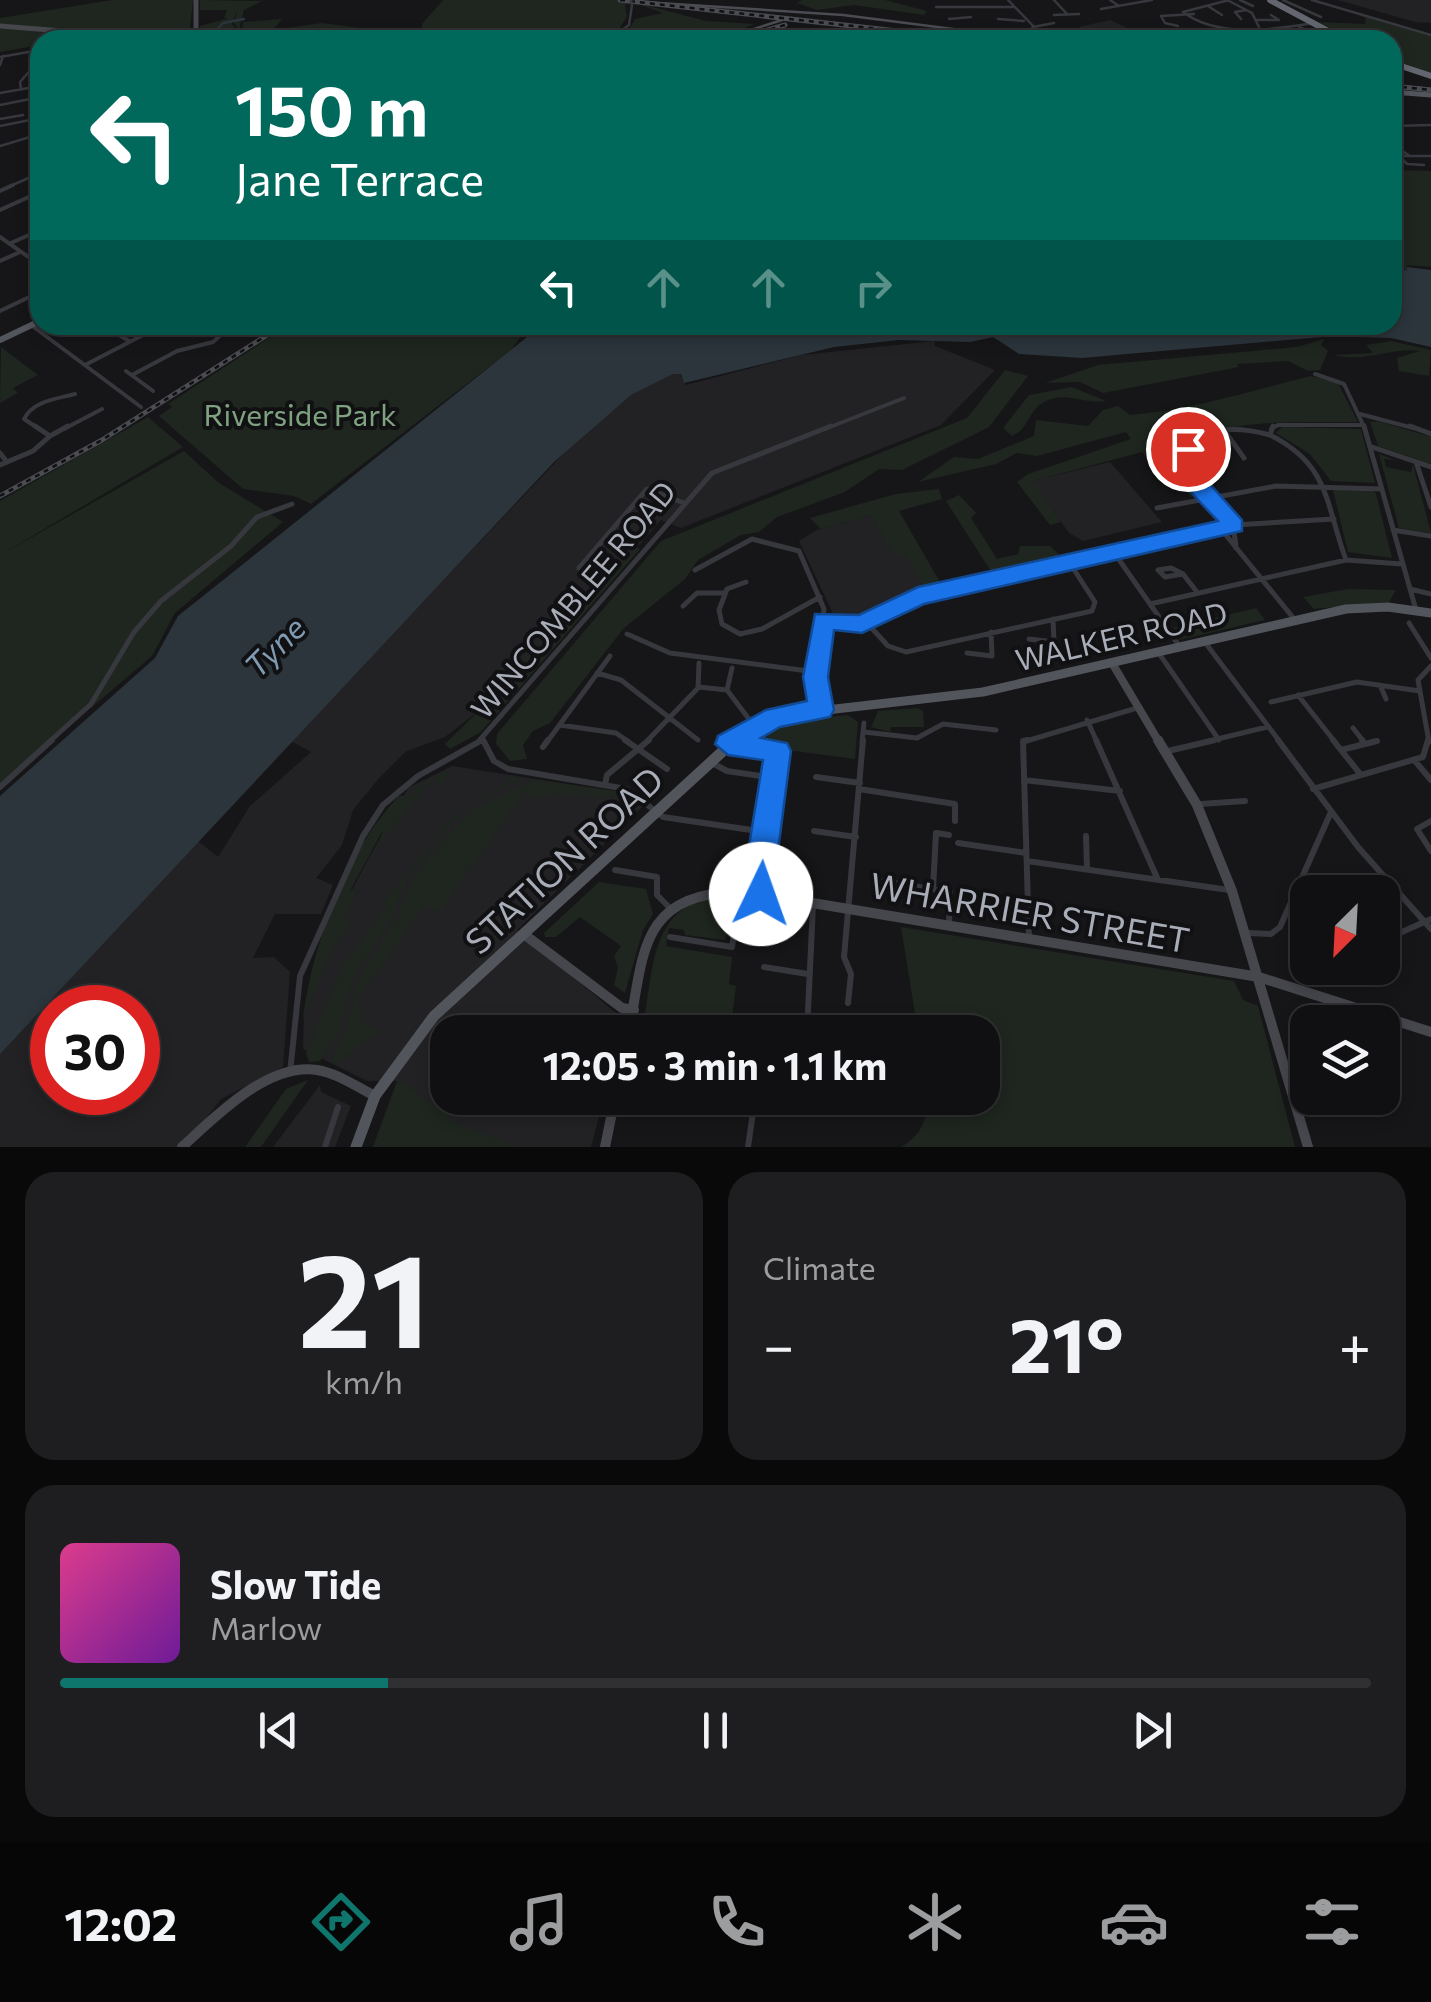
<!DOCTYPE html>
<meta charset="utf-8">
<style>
:root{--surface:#101012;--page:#1e1e20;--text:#f1f3f6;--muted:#9c9d9f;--line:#303032;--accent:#0f766e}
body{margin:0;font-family:Commissioner,sans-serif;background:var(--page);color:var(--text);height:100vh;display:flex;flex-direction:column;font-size:38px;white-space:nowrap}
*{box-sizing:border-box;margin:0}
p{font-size:32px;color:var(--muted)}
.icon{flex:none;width:55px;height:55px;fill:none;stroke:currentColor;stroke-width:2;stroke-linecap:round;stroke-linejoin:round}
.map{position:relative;height:1147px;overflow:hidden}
.details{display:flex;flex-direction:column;gap:25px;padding:25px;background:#09090a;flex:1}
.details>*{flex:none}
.top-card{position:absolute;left:30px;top:30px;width:1372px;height:305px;border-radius:30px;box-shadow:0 5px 15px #0003,0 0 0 2px var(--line);background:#00695c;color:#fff;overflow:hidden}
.needle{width:65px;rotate:204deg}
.tools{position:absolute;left:1290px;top:875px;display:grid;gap:20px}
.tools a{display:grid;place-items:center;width:110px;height:110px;border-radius:20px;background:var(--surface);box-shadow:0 5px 15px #0003,0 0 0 2px var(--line);font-size:50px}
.speed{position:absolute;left:30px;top:985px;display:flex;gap:20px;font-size:50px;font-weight:700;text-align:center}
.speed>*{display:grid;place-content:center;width:130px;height:130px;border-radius:50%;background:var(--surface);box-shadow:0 5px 15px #0003,0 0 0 2px var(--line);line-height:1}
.speed .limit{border:15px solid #d22;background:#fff;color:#111}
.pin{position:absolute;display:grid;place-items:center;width:85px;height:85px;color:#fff;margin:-42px;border:5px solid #fff;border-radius:50%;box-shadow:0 2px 10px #0007}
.me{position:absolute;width:110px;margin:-55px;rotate:3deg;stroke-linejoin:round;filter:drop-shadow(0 0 8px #0008)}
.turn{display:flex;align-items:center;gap:35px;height:210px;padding:0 40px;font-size:45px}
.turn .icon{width:130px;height:130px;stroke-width:2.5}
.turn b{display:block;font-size:70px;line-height:85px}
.lanes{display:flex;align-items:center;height:95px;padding:0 40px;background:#0003;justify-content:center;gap:50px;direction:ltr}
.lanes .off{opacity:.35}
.big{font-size:75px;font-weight:700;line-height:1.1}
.details .widget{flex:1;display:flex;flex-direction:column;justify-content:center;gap:15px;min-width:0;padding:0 35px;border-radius:30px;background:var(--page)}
.details .dial{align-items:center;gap:0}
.dial b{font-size:130px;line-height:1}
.song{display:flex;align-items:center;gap:30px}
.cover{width:120px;height:120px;border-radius:15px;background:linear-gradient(135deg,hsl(330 70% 55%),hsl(280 70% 35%))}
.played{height:10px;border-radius:5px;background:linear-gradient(90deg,var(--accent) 25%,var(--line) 25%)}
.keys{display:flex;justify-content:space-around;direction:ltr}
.heat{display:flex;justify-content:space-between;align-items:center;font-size:55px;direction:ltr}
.details .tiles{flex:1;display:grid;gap:25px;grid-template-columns:1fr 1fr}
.widget:last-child{grid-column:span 2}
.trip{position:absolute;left:430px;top:1015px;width:570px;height:100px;border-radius:30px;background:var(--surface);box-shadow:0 5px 15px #0003,0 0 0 2px var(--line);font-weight:700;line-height:100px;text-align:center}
.tab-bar{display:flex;height:160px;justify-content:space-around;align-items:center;background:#060607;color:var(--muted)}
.tab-bar .icon{width:70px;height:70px}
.tab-bar .on{color:var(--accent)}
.tab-bar b{font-size:45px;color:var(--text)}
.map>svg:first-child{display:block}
.built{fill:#222225;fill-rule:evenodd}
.green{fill:#1e261f}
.water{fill:#2c353c}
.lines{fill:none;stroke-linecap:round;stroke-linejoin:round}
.stream{stroke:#2c353c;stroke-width:2.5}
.street-far3{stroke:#37383d;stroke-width:2.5}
.street-far2{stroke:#37383d;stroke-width:4}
.street-far1{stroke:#37383d;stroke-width:5}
.street{stroke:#37383d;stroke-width:6}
.secondary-far2{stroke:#45474d;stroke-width:5}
.secondary-far1{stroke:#45474d;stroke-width:8}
.secondary{stroke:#45474d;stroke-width:10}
.primary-far3{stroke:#53555c;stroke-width:5}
.primary-far2{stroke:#53555c;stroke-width:6}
.primary-far1{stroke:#53555c;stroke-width:9}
.primary{stroke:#53555c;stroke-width:11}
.highway{stroke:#63666e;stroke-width:6}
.tram{stroke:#4a4c52;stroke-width:2.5}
.rail-casing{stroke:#4a4c52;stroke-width:5}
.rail{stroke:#111113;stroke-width:2.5;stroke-dasharray:5;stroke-linecap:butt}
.street-bridge{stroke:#37383d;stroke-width:2.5}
.route{fill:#1a73e8;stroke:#114b97;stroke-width:2.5}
.labels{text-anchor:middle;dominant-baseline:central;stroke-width:8;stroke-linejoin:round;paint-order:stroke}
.park-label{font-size:30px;fill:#7fa381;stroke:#111113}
.street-label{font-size:30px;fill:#a8adb8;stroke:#111113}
.water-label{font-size:32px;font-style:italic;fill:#7f9bb3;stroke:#111113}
.near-street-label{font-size:35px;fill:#a8adb8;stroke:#111113}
</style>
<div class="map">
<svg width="1431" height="1147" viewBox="0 0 1431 1147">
<rect width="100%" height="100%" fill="#161618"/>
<path class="built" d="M1338,0H1431V23L1415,22Z
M1110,20L1140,34L1154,33V28L1267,34L1270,40H1093L1079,27Z
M934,341L935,346L995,370L941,425L681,528L661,520L589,603L515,667L476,713L445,737L405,752L380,777L353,810L342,845L316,878L333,885L321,914H275L253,958L274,957L290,972L283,1067L221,1099L184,1147H0V1053L198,841L218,857L250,806L311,752L291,741L586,430L631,395L673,374H680L686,385L802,355ZM52,1008H138V1092H52Z
M1110,462L1162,522L1083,541L1069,533L1032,481Z
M871,515L893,555L906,553L925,589L861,619L834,616L799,541L817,530Z
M452,766L619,792L643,806L517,930L623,1019L620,1032H448V1098H604L591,1147H373L397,1081H367L303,1049L304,1012L337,919L366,863L408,788Z
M320,1085L321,1092L351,1106L335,1147H273Z"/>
<path class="green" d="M112,0H193L189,36L195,33L192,37L181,39L0,25V18Z
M200,0L260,1L264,0L244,10L239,30L234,23L238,8L232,24L238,31L225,38L239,34L247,40H200V26L229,18H224L227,10H200Z
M443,0H617L629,4L625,5L627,17L618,30L600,40H476L421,33L422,24Z
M802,0H885L927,11L924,15L854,5L817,10L797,3Z
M633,2L706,21L755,24L713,40H615L625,35L635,19L663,13Z
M1359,15L1431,36V73L1393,60L1392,40H1352L1319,22L1365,24L1366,18Z
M282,19L273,30L322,23L405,34L398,40H253L242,31L243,22Z
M0,27L98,35L40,40V45L0,52Z
M1392,170L1431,171V267L1407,265V270L1393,272Z
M289,325L510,326L538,325L527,334L513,327L522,334L512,349L311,504L294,496L243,489L159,416L172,407L168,404Z
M1324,339L1321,345L1328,351L1320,370L1308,371L1288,361L1237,364L1239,367L1103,393L1080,382L1045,383L1098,365L1297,347Z
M1391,341L1431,350L1429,376L1399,371L1397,358L1420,351C1392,347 1366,363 1334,355L1373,353L1366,345Z
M1,347L38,375L13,388L18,393L0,403Z
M1005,370L1028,376L989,427L902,470L879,469L845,492L777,517L759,532L741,535L698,560L685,579L624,628L550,723L533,731L523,745L527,759L510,761L496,744L497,734L661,541L967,418Z
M1311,376L1338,383L1358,422C1324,423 1183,414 1182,459C1182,473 1193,484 1199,495L1191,497L1182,487L1172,488L1142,452L1033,481L1061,522L1050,525L1017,482L1028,474L1131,439L1126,432L1037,456L1017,453L996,464L918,482L954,457L978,459L1034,436L1036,420L1088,426L1103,410L1118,406L1130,415C1193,410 1250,391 1311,376Z
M1072,387L1106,401C1084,405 1067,390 1044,402C1028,411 1029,429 1012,436L1003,428L1029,395Z
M148,417L183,447L2,554L184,451L219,483L283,522L175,613L152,656L0,785V501Z
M1378,421L1431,437V464L1378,446L1370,422Z
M1282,427L1361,429L1375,483L1331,481L1310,454L1276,433Z
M1379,454L1395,460L1384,459L1386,467L1411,472L1413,464L1431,533L1399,528Z
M939,489L942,499L899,511L940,582L922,585L906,554L893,556L871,515L821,529L810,518L896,494Z
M1333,490H1372L1376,494L1392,558L1348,552Z
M959,495L976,513L971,518L997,559L1018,554L1020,546H1050L1064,559L992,573L946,501Z
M637,547L640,549L481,732L450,749L445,744L498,692L510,671L579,611Z
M1348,589L1396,590L1389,602L1314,609L1303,597Z
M1256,608L1265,620L1179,640L1173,628Z
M918,708L923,711L924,727H891L890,732L871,727L878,711Z
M848,715L858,722L855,759L740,744L781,722Z
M453,768L444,779L447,786L433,779L379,844L383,830L351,889L356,892L345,919L351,924L333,947L303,1019C312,946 347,849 399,796L407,795L404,800L426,781Z
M515,777L521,778L466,808L410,874L392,917L353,978L338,1034L320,1061L309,1062L306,1053L342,967L387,905L384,902L455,815Z
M533,780L625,792L621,797L551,794L530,799L520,789L521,796L440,913L424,906L357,999L362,1022L380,1032L335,1063L331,1061L348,1025L359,977L397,917L414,875L471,810Z
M599,882L646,889L653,914L643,930L625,993L614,985L618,967L614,956L621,946L580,917L556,937H545L544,933Z
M725,897L735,907L725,940L685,935L684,930L669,928L666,946L732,957L729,984L736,986L730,1032H642C654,972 648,899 725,897Z
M901,927L1234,981L1243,1000L1258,1006L1295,1147H901C921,1136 928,1119 927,1098H982V1032H918Z
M308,1080L261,1147H245L286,1089Z
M398,1080L460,1124L517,1147H373Z"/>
<path class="water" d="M1407,267L1431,270V347L1391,338L1333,336L1082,358L1019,354L993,337L970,342L899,340L834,347L684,383L681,374H673L631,395L554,462L0,1054V796L155,658L178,616L542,325H1392L1393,272L1407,270Z"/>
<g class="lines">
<path class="stream" d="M207,40L223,23L244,19"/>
<path class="street-far3" d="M1008,0L1040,33H1032V28
M1054,0L1067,14
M1110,0L1119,6
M1229,0L1183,12C1217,38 1273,30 1313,23
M1240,0L1253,6
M1283,0L1321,17
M1312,0L1431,35
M1229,1L1252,13L1259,27
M1208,6L1222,15
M936,7H1015
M1101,9L1152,0
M1054,15L1079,14
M949,19L971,17
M998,19L1024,21
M1241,19L1235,12L1246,10
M1256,20H1279L1271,15
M1178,26L1165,23L1161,16L1194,14
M1298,26L1325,40
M1033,27L1054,23
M831,31V40
M778,33H791
M1153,36L1158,40
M608,40L629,25L632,5
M1293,40H1305
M0,57L40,50
M0,65L3,56
M21,89L20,82L40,59
M0,93L40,86
M0,105L40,97
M0,119L23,115
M0,126L40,118
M1392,126L1431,125
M1392,144L1410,156
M0,146L40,134
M1392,156H1431
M1400,157L1407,164L1424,165
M8,187L40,173"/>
<path class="street-far2" d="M0,191L13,185
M0,210L40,192
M0,237L40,265
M11,243L40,230
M0,261L20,252
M0,311L40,292
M31,325L141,407
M103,325L129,341
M85,365L143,335
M126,371L153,391
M1315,374L1344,384L1365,429
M132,375L177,351L213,342L232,325
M1360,414L1417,429
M39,429L24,419C33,401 56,399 75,394
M64,429L102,409
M825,429L904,398
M1271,429L1278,425H1364"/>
<path class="street-far1" d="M1364,426L1416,610
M1410,426L1431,434
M1224,430L1244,458
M1270,435C1330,465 1325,503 1346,560
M50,436L68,426
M1372,447L1431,467
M0,453L7,462
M1416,462L1431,507
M0,465L33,451L50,436L35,426
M1157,508L1276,486L1382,489
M1221,529L1295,620
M1393,530L1431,536
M1236,548C1236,508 1194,495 1184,458C1196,423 1241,427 1270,435L1273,426
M1113,551L1180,647
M579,568L647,489L684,503
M1171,568L1183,574L1165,577L1158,570Z
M695,570L752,539L799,551L824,609L815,677L821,710
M1183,574L1197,592
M746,582L727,589L719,610L722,624L740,634L762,629L820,597
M1410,589L1431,594
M1150,604L1346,560L1402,564
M683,606L697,593H723
M823,620L862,624L919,596L1234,525L1334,519
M867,623L888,646L906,652L1092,611L1095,602L1069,562
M1409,623L1431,658
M627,634L670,653L816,672
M1029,639L1054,642L1053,619
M1204,641L1280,742
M1158,652L1219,740
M967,653L992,656L991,632
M597,673L621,680L698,740
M1380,685L1386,699
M698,688L699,663
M727,690L755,727
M727,690L732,668
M1298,695L1335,742
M1271,702L1357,682L1420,691
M1087,720L1097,742
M560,725L616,733L629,742
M1353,728L1364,742
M864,732L917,738L943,724L996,730
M49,742L91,704L134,632L161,601L231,546L257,517L292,504
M478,742L712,473L831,426
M547,742L610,656
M646,742L699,687L727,690
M862,742L864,723
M1023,742L1137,708
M1205,742L1267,727
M1372,742L1377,741
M1429,742L1418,680L1431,666"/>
<path class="street" d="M483,740L494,761L508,769L627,789L663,817L765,832
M625,740L667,769
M1028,740L1023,741L1029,938
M1096,740L1158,880
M1278,740L1358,847L1431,929
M1333,740L1361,775
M1362,740L1365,744
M735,745L778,751L760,863L761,894
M543,747L548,740
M1341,750L1377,741
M1168,751L1215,740
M1415,761L1431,780
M714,764L727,771L774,778
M816,777L860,783
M1024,780L1120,791
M605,785L607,775L649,740
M0,787L52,740
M859,789L955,804V821
M1313,789L1423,757L1428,740
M1200,804L1245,801
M1431,821L1417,829L1431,851
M814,831L856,837
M1086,836L1087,868
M958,843L1026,853
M1027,861L1229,890
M615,870L657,877V895L668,906
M882,881L950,892L949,925
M933,889L936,833L949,835
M1248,933L1271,934L1280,927L1331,812
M670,937L732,947L740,894
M1382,941L1431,919
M764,967L808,974
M848,1003L851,974L844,957L863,740
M807,1032L813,905
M290,1073L300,976L363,836L383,805L418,776L482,740
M1291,1085L1308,1086
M1382,1090H1391
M667,1108L686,1111L689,1098
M325,1147L338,1107
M748,1147L755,1098"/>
<path class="secondary-far2" d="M196,0V40
M0,26L176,40"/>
<path class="secondary-far1" d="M1112,663L1159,742"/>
<path class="secondary" d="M1158,740L1197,805L1232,891L1308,1147
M525,935L622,1008L634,1010
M629,1032C644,950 640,895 740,891L1259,977L1431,1032
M182,1147C215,1117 268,1062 317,1070C337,1073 357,1087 375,1096
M605,1147L615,1098"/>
<path class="primary-far3" d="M1392,92L1431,95"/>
<path class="primary-far2" d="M0,340L40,321"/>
<path class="primary-far1" d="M732,742L783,715L983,692L1346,609L1388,607L1431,613"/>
<path class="primary" d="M356,1147L375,1096L434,1016L735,740"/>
<path class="highway" d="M1270,0L1345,40
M1392,63L1431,76"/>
<path class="tram" d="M643,2L843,15L1040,40
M719,40L782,20
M1392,85L1431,89"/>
<defs>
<path id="rail" d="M620,0L978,40
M732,40L785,25
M1392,86L1431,90
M0,496L102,440L283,325"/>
</defs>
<use href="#rail" class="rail-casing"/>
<use href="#rail" class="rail"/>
<path class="street-bridge" d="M631,0L632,5"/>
</g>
<path class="route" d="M1188,442L1198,449L1200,473L1242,520V531L924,604L862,633L834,630L828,677L834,710L830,717L780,727L761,738L787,743L791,751L771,904L761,908L751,904L746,864L763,760L728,755L715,744L718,736L766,710L807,701L803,677L815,614L859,615L918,587L1218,521C1200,501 1171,479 1178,449Z"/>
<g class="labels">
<g class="park-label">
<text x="300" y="413">Riverside Park</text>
</g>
<g class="street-label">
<text transform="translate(572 599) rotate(-50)">WINCOMBLEE ROAD</text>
<text transform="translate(1121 635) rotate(-13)">WALKER ROAD</text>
</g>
<g class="water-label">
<text transform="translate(274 646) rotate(-45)">Tyne</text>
</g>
<g class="near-street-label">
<text transform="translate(563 859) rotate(-43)">STATION ROAD</text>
<text transform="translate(1030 911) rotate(10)">WHARRIER STREET</text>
</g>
</g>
</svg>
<div class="tools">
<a><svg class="needle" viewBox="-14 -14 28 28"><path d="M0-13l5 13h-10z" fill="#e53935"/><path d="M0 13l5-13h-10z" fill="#9c9d9f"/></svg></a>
<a><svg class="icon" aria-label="layers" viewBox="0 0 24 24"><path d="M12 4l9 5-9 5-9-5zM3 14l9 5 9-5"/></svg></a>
</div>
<div class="speed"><div class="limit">30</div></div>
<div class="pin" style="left:1188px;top:449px;background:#d93025"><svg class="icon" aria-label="arrive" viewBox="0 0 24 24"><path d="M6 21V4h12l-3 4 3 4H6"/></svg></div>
<svg class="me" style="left:761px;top:894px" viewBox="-20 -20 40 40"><circle r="19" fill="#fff"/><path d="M0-13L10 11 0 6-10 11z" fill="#1a73e8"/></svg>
<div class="trip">12:05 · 3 min · 1.1 km</div>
<div class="top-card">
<div class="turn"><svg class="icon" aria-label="left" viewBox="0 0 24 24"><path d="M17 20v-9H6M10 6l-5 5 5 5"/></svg><div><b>150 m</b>Jane Terrace</div></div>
<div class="lanes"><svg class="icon" aria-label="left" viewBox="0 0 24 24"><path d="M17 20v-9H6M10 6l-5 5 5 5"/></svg><svg class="icon off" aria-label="ahead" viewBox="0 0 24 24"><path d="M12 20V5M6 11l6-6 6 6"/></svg><svg class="icon off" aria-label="ahead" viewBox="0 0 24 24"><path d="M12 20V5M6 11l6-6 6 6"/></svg><svg class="icon off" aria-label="right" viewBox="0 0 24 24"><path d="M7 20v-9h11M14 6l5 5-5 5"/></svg></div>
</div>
</div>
<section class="details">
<div class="tiles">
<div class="widget dial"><b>21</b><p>km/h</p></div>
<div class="widget"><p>Climate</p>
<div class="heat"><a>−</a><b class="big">21°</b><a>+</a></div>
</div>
<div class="widget">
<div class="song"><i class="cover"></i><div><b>Slow Tide</b><p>Marlow</p></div></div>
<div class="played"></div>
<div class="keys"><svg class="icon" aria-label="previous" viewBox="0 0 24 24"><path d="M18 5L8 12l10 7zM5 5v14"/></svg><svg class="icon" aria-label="pause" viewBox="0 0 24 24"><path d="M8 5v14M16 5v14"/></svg><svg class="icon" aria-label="next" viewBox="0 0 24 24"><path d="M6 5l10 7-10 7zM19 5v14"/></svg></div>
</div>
</div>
</section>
<nav class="tab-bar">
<b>12:02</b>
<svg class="icon on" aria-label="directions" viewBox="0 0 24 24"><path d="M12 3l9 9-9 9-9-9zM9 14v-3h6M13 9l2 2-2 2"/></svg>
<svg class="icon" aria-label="music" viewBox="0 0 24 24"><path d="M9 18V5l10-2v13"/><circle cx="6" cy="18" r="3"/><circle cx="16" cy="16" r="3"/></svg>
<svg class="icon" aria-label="phone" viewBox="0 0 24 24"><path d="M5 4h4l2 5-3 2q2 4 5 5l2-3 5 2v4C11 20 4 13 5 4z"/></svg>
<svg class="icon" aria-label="climate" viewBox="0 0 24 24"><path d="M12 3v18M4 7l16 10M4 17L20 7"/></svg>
<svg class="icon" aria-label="car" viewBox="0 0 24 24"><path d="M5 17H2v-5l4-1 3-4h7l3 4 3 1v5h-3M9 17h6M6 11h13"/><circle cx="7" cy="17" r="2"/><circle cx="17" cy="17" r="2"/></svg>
<svg class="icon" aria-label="filters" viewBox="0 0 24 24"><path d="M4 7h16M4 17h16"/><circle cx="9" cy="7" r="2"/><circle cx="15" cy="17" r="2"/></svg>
</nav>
